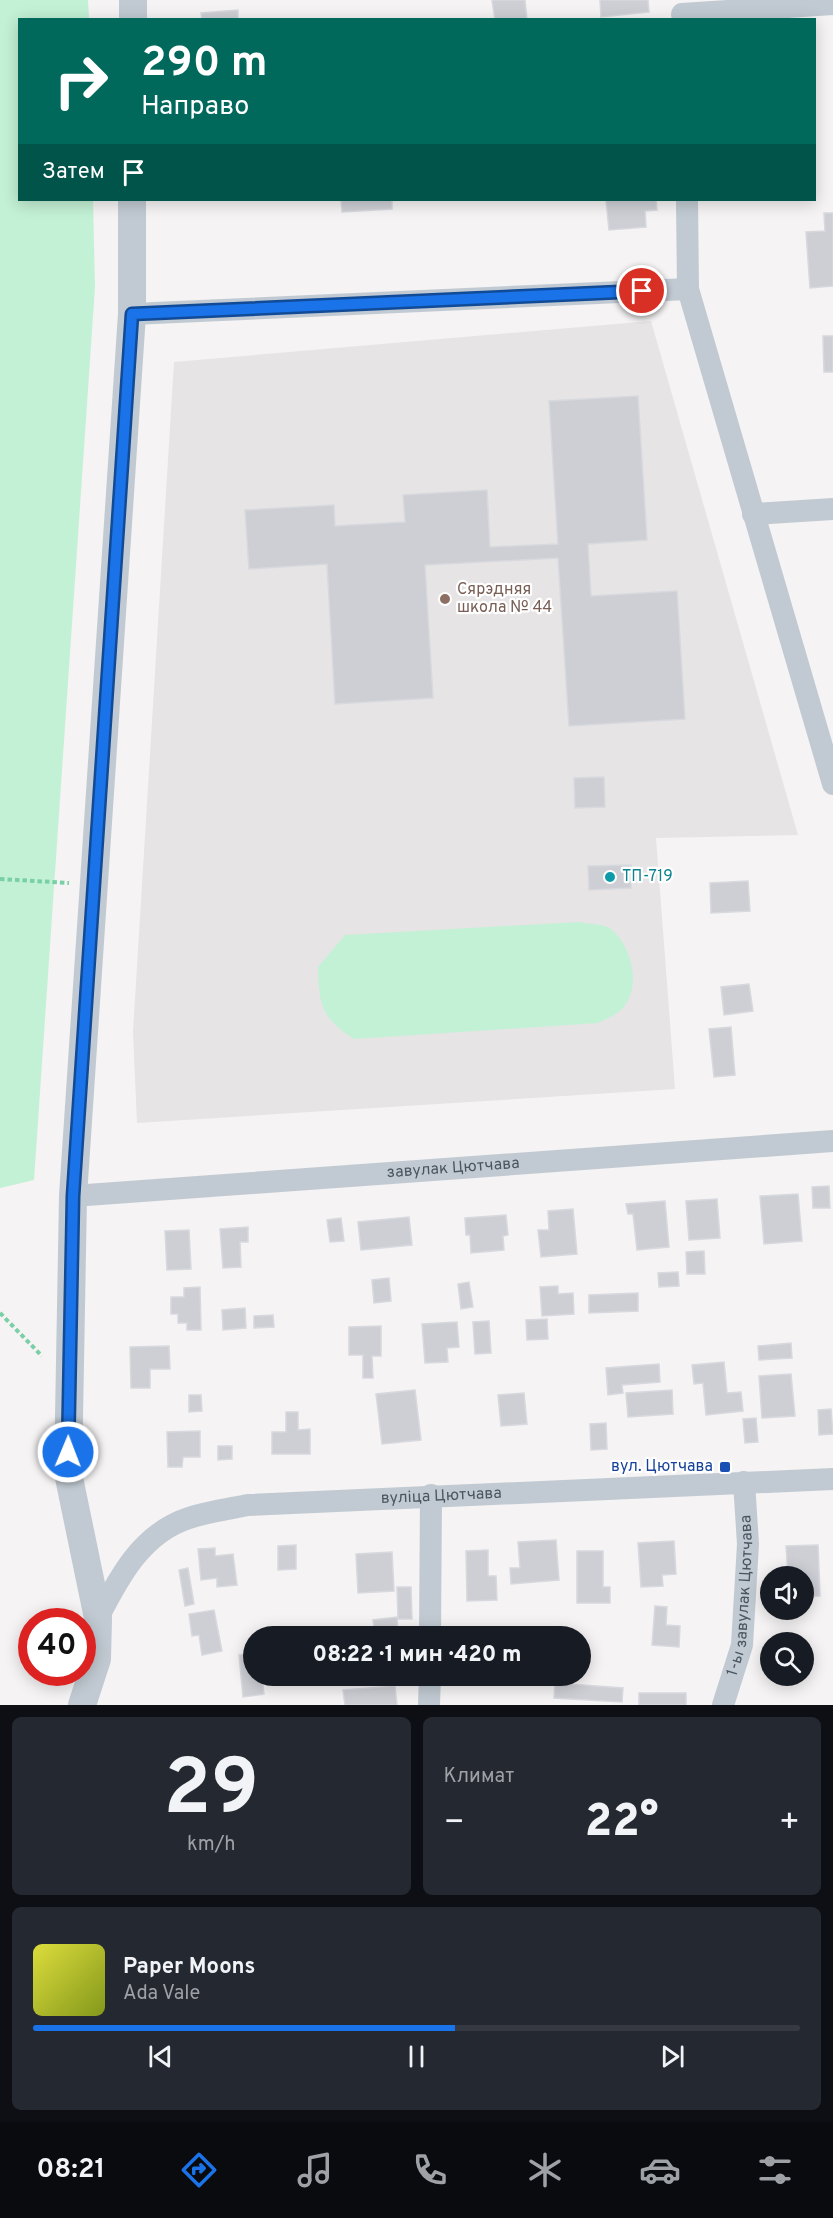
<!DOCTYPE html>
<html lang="ru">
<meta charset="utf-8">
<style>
:root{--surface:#171b24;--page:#242831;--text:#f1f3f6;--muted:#9ea1a6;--line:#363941;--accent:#1a73e8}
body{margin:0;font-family:Overpass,sans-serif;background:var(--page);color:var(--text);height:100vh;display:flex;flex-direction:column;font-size:22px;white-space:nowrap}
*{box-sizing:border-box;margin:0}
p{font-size:20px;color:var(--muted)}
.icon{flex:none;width:33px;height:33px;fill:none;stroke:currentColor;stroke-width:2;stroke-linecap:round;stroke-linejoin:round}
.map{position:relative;height:1705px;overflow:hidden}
.panel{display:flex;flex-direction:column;gap:12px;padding:12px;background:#0d0f14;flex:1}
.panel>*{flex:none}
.banner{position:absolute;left:18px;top:18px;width:798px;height:183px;border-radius:0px;box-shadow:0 3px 15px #0003;background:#00695c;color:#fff;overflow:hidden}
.controls{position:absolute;left:760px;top:1566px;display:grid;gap:12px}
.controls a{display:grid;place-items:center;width:54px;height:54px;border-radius:50%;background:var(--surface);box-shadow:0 3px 15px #0003;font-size:30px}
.speed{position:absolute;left:18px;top:1608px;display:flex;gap:12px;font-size:30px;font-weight:700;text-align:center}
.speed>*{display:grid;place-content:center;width:78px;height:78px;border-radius:50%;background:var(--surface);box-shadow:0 3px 15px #0003;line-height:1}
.speed .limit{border:9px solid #d22;background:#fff;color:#111}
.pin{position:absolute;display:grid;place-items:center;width:51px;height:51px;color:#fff;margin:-26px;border:3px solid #fff;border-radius:50%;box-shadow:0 2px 6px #0007}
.me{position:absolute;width:66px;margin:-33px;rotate:1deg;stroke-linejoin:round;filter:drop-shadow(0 0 4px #0008)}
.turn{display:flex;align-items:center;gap:21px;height:126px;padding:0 24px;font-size:27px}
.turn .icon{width:78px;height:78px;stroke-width:2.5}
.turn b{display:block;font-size:42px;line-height:51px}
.then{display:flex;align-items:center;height:57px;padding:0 24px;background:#0003;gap:12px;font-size:22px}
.big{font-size:45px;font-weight:800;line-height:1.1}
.panel .tile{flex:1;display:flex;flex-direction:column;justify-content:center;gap:9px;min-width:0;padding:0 21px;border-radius:9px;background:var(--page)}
.panel .dial{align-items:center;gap:0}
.dial b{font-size:78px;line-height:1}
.song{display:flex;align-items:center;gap:18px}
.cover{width:72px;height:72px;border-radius:9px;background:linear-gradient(135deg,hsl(60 70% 55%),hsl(70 70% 35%))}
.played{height:6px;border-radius:3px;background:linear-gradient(90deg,var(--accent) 55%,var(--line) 55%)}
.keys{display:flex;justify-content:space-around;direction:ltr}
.heat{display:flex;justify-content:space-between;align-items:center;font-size:33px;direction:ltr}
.panel .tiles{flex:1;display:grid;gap:12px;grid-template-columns:1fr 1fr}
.tile:last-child{grid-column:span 2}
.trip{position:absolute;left:243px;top:1626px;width:348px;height:60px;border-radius:30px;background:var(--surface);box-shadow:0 3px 15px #0003;font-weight:800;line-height:60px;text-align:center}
.tab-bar{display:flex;height:96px;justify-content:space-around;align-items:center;background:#090b0e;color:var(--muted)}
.tab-bar .icon{width:42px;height:42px}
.tab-bar .on{color:var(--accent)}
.tab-bar b{font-size:27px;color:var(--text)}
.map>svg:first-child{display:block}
.education{fill:#e6e4e5}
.green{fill:#c3f1d5}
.building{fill:#cdcfd5;stroke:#d7d9de;stroke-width:1.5}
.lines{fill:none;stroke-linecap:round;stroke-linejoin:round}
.path{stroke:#7ad0a6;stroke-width:4;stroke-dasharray:4.5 3;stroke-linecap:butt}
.minor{stroke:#c1cad2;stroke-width:22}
.tertiary{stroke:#c1cad2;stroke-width:28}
.route-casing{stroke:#114b97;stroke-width:15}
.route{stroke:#1a73e8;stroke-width:10}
.education-dot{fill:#8d6e63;stroke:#fff;stroke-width:2}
.culture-dot{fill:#0f9aa8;stroke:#fff;stroke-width:2}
.transit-dot{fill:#1a4fb4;stroke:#fff;stroke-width:2}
.labels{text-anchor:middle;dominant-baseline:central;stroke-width:4.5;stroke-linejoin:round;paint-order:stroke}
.education-label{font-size:16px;fill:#785e54;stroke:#fff;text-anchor:start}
.culture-label{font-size:16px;fill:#0d838f;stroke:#fff;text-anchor:start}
.street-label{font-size:16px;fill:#4a5661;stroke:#fff}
.transit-label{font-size:16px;fill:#164399;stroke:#fff;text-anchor:end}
</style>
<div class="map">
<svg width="833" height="1705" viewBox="0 0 833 1705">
<rect width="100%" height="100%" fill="#f5f3f3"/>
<path class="education" d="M651,321L798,835L656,838L675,1089L137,1123L133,1032L174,362Z"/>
<path class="green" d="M0,0H88L89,19L20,20V200H93L95,287L34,1180L0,1188Z
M580,922C588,924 604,924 611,929C632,946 642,988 622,1009C616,1015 606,1019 598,1023L354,1039C321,1018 319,1004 318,967L345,935Z"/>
<path class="building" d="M492,0H525L527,20H495Z
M600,0H648L649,12L601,17Z
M238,10V20H202L201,13Z
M341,200H392V209L342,212Z
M606,200H656L657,210L645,211L646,227L609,230Z
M824,213H833V286L810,288L806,232L825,231Z
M823,336H833V372H824Z
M638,396L647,540L588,544L591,596L677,591L685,719L569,726L558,558L425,565L433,698L335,704L327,564L249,569L245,510L334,505L335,526L405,522L403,495L487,490L490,547L558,544L549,401Z
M604,777L605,807L575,808L574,778Z
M631,865V888L589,890L588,866Z
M748,881L750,911L711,913L710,883Z
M749,984L753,1011L724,1015L721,987Z
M731,1027L735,1075L714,1077L709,1029Z
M829,1186L830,1208H813L812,1187Z
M798,1194L802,1241L764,1244L760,1196Z
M717,1199L720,1238L689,1240L686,1201Z
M665,1201L669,1247L637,1250L633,1214H628L626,1204Z
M573,1209L577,1254L541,1257L538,1230H549L548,1211Z
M506,1215L508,1235L503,1236L504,1250L471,1253L470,1235H466L465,1218Z
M409,1217L412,1245L361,1250L358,1222Z
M341,1218L344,1241L330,1242L327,1220Z
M248,1227V1242H240L241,1267L223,1268L220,1229Z
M189,1230L191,1269L167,1270L165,1231Z
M704,1251L705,1274H687L686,1252Z
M678,1272L679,1286L659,1287L658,1273Z
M389,1278L391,1301L374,1303L372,1280Z
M469,1282L473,1307L461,1309L458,1284Z
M558,1286V1294L573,1293L574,1314L542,1316L540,1287Z
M200,1287L201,1330H187V1323H178V1314H171V1297H184V1288Z
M638,1293V1311L589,1313V1295Z
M245,1308L246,1328L223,1330L222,1310Z
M273,1315L274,1327L254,1328V1316Z
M547,1319L548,1339L527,1340L526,1320Z
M489,1321L491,1353L475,1354L473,1322Z
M457,1322L459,1347L447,1348L448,1362L425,1363L422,1324Z
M381,1326V1356H372L373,1378H363V1355H349V1327Z
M791,1343L792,1358L759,1360L758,1346Z
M169,1346L170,1369H150V1388H131L130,1347Z
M724,1362L727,1393L741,1392L743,1411L706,1415L703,1383L694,1384L692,1365Z
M659,1364L660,1382L622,1385L623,1393L608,1395L606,1368Z
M791,1374L795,1416L762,1418L759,1376Z
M415,1390L421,1440L382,1444L376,1394Z
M672,1390L673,1414L628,1417L626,1393Z
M524,1393L527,1424L501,1426L498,1395Z
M189,1395H201L202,1411L189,1412Z
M831,1409L833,1434L819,1435L818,1410Z
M286,1412H298V1430L310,1429V1454H272V1432H286Z
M756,1418L758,1442L745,1443L743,1419Z
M606,1423L607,1449L591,1450L590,1424Z
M200,1431V1457H183L182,1467H168L167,1432Z
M218,1446H232V1459L218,1460Z
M556,1540L559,1580L511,1584L510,1568H520L518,1542Z
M674,1541L676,1574L662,1575L663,1586L641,1587L638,1543Z
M296,1545V1569L278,1570V1546Z
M818,1545L820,1596L804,1597V1576H788L786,1546Z
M215,1548V1556L233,1554L237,1585L217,1587V1578L201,1580L198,1549Z
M488,1550V1576H496L497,1600L467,1601L466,1551Z
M577,1551H603V1587H610V1603H577Z
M392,1552L394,1591L358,1593L356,1554Z
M188,1568L194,1604L185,1606L179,1570Z
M397,1587H411L412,1619H398Z
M655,1606L667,1607L666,1625L680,1626L679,1647L652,1645Z
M214,1610L222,1651L202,1655L199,1635L192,1636L189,1614Z
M397,1617L398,1636H375L373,1620Z
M254,1653V1676H262L264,1694L243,1697L239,1655Z
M555,1683L623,1688L622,1702L554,1698Z
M395,1686L397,1705H345L343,1690Z
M639,1693H686V1705H639Z"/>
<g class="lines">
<path class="path" d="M0,879L69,883
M0,1313L42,1356"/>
<g class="minor">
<path d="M682,14L833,4"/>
<path d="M687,200L688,289L833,784"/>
<path d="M132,314L688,289"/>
<path d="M753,514L833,509"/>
<path id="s1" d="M73,1196L833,1141"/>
<path id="s2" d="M98,1618C119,1577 142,1533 189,1518C207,1512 228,1509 248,1505L833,1479"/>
<path d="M430,1636L431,1495"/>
<path d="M429,1705L430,1676"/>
<path id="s3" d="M723,1705L742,1645L748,1544L744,1482"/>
</g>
<path class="tertiary" d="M133,20V0
M82,1705L97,1659L98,1618L68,1473L73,1196L132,314V200"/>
</g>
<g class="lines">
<defs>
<path id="route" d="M68,1452L73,1196L132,314L642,291"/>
</defs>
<use href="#route" class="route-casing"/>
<use href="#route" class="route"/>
</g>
<circle class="education-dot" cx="445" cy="599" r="6"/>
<circle class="culture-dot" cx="610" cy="877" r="6"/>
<rect class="transit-dot" x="719" y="1461" width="12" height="12" rx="3"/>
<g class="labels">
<g class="education-label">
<text x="457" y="590">Сярэдняя<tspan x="457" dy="18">школа № 44</tspan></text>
</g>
<g class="culture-label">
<text x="622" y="877">ТП-719</text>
</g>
<g class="street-label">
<text stroke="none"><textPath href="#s1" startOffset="381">завулак Цютчава</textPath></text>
<text stroke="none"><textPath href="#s2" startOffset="393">вуліца Цютчава</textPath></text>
<text stroke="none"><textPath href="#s3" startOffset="112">1-ы завулак Цютчава</textPath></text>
</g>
<g class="transit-label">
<text x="713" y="1467">вул. Цютчава</text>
</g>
</g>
</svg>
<div class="controls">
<a><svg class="icon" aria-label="sound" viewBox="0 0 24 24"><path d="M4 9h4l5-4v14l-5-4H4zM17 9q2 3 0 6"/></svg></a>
<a><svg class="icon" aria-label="search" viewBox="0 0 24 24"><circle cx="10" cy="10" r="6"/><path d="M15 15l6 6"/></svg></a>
</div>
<div class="speed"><div class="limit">40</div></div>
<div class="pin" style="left:642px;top:291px;background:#d93025"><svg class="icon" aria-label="arrive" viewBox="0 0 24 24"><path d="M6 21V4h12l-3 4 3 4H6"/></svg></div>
<svg class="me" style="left:68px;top:1452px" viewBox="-20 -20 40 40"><circle r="17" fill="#1a73e8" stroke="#fff" stroke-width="3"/><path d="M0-11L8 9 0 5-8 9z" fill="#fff"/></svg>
<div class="trip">08:22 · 1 мин · 420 m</div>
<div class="banner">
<div class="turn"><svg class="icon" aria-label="right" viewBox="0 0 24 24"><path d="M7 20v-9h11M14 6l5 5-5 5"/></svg><div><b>290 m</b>Направо</div></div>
<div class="then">Затем<svg class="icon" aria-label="arrive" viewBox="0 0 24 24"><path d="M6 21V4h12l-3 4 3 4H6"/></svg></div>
</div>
</div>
<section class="panel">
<div class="tiles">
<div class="tile dial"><b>29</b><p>km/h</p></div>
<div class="tile"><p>Климат</p>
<div class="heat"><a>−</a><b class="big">22°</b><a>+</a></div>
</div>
<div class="tile">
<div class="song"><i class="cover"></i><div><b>Paper Moons</b><p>Ada Vale</p></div></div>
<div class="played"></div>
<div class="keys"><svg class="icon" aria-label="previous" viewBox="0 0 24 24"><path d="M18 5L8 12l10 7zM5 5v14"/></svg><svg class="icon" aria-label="pause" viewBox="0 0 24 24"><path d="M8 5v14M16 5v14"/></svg><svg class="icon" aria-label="next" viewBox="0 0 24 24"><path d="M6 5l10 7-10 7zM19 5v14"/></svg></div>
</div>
</div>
</section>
<nav class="tab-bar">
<b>08:21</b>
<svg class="icon on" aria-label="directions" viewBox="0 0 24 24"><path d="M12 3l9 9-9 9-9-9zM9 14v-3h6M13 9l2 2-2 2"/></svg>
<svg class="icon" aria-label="music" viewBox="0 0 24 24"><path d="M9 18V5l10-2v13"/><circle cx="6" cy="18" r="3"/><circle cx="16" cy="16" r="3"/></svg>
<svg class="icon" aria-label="phone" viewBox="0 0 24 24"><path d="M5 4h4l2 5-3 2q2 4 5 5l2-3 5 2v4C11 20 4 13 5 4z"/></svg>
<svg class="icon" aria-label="climate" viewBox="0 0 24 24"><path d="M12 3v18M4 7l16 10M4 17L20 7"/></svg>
<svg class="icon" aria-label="car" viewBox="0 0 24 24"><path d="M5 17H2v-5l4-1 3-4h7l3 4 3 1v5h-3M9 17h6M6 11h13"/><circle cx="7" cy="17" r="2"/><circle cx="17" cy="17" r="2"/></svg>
<svg class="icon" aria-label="filters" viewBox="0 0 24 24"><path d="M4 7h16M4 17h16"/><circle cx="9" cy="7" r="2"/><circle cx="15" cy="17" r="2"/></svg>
</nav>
